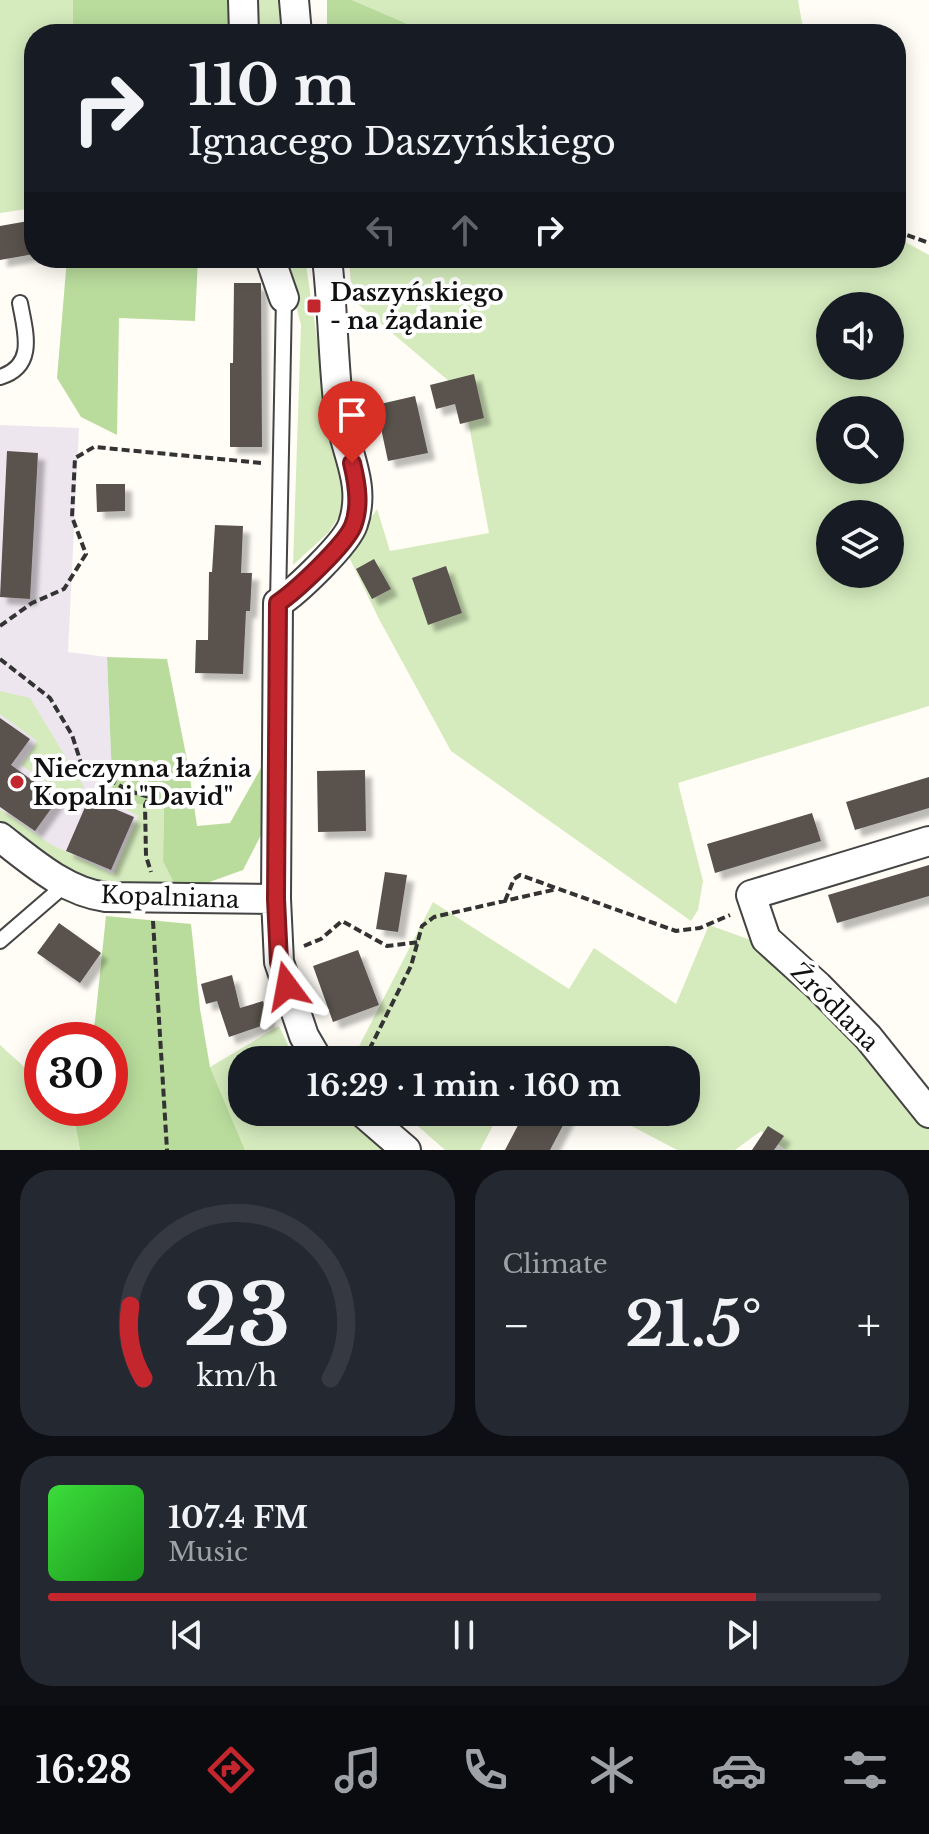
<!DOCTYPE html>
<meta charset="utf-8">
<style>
:root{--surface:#171b24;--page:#242831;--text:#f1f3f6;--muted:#9ea1a6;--line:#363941;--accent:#c4262e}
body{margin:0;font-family:"Libre Baskerville",serif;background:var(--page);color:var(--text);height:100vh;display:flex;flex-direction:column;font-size:30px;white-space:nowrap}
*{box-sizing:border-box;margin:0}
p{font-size:26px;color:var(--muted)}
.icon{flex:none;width:44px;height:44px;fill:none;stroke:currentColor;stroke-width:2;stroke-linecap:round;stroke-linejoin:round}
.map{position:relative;height:1150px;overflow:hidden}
.drawer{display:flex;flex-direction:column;gap:20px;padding:20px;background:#0d0f14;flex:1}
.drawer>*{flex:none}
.hud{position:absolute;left:24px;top:24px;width:882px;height:244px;border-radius:32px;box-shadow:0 4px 20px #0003;background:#171b24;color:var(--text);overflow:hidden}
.buttons{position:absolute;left:816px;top:292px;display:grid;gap:16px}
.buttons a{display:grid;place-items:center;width:88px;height:88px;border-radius:50%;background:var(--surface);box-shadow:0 4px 20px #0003;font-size:40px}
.speed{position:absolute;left:24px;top:1022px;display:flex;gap:16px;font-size:40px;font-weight:700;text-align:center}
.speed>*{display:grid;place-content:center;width:104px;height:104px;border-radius:50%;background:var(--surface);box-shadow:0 4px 20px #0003;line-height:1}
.speed .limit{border:12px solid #d22;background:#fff;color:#111}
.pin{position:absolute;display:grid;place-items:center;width:68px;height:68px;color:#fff;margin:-82px -34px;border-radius:50% 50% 50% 0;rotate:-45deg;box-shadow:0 0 8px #0007}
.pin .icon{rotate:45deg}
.me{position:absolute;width:88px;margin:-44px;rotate:347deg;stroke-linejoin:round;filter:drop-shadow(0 0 6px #0008)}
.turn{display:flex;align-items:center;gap:28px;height:168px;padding:0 32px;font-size:36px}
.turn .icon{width:104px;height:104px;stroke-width:2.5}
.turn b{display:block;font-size:56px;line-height:68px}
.lanes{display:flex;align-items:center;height:76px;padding:0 32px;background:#0003;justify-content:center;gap:40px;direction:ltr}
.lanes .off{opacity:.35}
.big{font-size:60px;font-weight:700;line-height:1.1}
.drawer .tile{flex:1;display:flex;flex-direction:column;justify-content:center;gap:12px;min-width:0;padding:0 28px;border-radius:32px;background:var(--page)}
.drawer .dial{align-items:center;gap:0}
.dial svg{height:208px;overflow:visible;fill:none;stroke:var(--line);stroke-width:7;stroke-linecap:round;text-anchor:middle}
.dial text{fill:var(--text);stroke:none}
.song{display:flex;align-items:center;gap:24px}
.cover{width:96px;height:96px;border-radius:12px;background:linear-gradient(135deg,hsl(120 70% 55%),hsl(120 70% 35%))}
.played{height:8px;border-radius:4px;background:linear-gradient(90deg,var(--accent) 85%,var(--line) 85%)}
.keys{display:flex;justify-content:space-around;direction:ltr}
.heat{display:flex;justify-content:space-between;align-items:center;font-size:44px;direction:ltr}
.drawer .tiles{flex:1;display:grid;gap:20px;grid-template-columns:1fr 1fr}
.tile:last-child{grid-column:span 2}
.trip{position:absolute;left:228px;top:1046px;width:472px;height:80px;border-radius:32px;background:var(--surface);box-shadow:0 4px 20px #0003;font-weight:700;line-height:80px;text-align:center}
.menu{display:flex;height:128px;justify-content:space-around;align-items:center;background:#090b0e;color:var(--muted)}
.menu .icon{width:56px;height:56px}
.menu .selected{color:var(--accent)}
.menu b{font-size:36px;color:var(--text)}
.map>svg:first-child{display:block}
.industrial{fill:#eee6ef}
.green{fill:#d5ebbd;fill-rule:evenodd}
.forest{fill:#b9dc9c}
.building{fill:#5a524d;filter:url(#shadow)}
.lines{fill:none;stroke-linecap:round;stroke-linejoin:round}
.lane-casing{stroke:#444;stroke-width:18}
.street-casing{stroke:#444;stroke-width:32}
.path{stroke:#333;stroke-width:4;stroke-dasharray:8 4;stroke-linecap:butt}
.lane{stroke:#fff;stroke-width:14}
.street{stroke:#fff;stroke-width:28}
.route-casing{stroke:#7f191e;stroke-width:20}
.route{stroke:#c4262e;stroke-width:14}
.poi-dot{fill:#c4262e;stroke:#fff;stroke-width:3}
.labels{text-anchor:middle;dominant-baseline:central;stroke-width:8;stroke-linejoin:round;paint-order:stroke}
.poi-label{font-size:24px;font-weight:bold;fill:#111;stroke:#fff;text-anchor:start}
.street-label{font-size:24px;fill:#111;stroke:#fff}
</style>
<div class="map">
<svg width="929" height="1150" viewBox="0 0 929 1150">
<defs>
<filter id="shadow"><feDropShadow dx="7" dy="7" stdDeviation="2" flood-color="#0004"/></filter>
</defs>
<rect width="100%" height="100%" fill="#fffdf5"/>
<path class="industrial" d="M0,425L79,428L68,652L107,657L113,802L138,816L110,882L0,815Z"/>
<path class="green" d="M0,0H73V34H34V208L0,213Z
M253,0H279L283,34H255Z
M352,0H798L804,34H431Z
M896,237L929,255V706L678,783L703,881L698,910L691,921L451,751L379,619L347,553L377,509L390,551L489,533L463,393L352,299L349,258H896ZM830,306H890V366H830ZM830,410H890V470H830ZM830,514H890V574H830Z
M284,258H305L335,459L347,504L328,533L293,565L301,325Z
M0,691L30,698L84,787L70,797L21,765L37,741L0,714Z
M113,802L164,805L163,860L179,893L127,888L110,882L109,887L77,876L0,826V809L52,845L113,874L138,816Z
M433,902L569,989L594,948L676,1004L709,925L759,943L828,1008L929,1126V1150H786L761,1131L735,1150H677L605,1112H686V1060H352Z
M279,1026L295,1060H242V1112H340L385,1150H245L210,1067Z
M0,1045L42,1083V1108H69L72,1110L80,1150H0Z
M402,1112H500L480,1150H445Z"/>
<path class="forest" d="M73,0H234L233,34H73Z
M327,0H352L431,34H327Z
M67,258H198L195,321L119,318L117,435L81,417L57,378Z
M107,657L167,659L188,765L197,826L230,823L266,759L263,831L243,870L179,893L163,861L164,806L113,802Z
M106,916L191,924L200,1009L210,1067L245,1150H80L72,1108H110V1040H90L95,1021Z"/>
<path class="building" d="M34,220V254L0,260V226Z
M234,283H261L262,447H230V363H233Z
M474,374L484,418L460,424L455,404L436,409L430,385Z
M415,396L428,453L388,461L376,405Z
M7,451L38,453L30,599L0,597Z
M96,484H125V511L97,512Z
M215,525L243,526L241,573H252L250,611H246L243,674L195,673L196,640H208L209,572H212Z
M374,559L391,589L372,599L356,569Z
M446,566L462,613L428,625L412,578Z
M0,718L30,739L11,765L58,799L35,831L0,807Z
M365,770L366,831L318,832L317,771Z
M929,777V808L855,830L846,802Z
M89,798L134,817L111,870L66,851Z
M812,813L821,841L715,873L707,844Z
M929,865V896L837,923L828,895Z
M385,872L407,875L398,932L376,929Z
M59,923L101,953L80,983L37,953Z
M358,950L379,1005L333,1022L313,966Z
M232,975L240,1008L263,1001L270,1023L229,1037L217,1001L206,1004L201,984Z
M525,1112H570L550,1150H505Z
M768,1126L784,1136L774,1150H752Z"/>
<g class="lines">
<defs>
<path id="lane" d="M0,377C37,366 25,331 20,303
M278,603L284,298
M0,941L66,884"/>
<path id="street" d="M243,0L244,34
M294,0L297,34
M270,258L284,298
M0,837C32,862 66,892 106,897L276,899
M929,841L751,895L766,939L818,986L868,1037L929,1113
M318,1060L304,1036L279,962L276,899L278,603C296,592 347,543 353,524C367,483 344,450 339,411C333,360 333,309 327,258
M362,1112L406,1150"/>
</defs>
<use href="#lane" class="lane-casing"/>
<use href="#street" class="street-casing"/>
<path class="path" d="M896,231L929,243
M0,626L32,603L64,589L86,554L72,517L75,458L94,447L262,463
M0,659L50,698L72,735L81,763L129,791L149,797L145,805L146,856L151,872
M505,901L514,879L520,875L676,931L700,928L730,915
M153,921L167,1150
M304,946L321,939L342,921L387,946L419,942
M364,1060L411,966L422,926L434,917L557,889"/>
<use href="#lane" class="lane"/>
<use href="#street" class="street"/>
</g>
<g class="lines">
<defs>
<path id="route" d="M287,986L279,962L276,899L278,603C296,591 345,545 353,526C361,506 357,483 352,463"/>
</defs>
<use href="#route" class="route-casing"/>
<use href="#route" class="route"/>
</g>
<g class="poi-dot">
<rect x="306" y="298" width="16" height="16" rx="4"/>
<circle cx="17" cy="782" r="8"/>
</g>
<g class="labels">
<g class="poi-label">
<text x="330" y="292">Daszyńskiego<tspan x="330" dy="28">- na żądanie</tspan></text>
<text x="33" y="768">Nieczynna łaźnia<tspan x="33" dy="28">Kopalni "David"</tspan></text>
</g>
<g class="street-label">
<text transform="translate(170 897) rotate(2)">Kopalniana</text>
<text transform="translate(835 1007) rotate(45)">Źródlana</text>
</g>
</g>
</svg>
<div class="buttons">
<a><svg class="icon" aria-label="sound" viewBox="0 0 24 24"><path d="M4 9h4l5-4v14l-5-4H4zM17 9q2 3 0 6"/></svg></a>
<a><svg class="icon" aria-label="search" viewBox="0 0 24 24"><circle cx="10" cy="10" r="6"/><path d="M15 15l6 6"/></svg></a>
<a><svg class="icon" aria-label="layers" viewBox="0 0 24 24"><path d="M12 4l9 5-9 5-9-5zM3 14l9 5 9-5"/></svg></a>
</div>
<div class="speed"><div class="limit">30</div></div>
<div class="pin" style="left:352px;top:463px;background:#d93025"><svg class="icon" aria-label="arrive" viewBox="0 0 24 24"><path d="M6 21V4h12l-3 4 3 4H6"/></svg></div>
<svg class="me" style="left:287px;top:986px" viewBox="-20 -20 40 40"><path d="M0-17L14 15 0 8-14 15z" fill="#c4262e" stroke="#fff" stroke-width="4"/></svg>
<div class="trip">16:29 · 1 min · 160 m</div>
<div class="hud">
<div class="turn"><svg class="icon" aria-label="right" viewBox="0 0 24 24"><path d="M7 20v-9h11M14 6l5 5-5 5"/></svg><div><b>110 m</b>Ignacego Daszyńskiego</div></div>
<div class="lanes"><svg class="icon off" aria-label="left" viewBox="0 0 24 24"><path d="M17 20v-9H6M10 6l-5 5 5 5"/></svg><svg class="icon off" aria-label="ahead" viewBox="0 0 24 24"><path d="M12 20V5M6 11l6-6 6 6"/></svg><svg class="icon" aria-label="right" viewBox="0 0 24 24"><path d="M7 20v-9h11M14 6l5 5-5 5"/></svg></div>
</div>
</div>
<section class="drawer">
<div class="tiles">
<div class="tile dial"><svg viewBox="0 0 100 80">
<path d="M14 69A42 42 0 1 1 86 69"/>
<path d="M14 69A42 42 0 0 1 9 41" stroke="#c4262e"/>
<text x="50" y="56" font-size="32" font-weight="700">23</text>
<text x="50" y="72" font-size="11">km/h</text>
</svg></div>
<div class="tile"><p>Climate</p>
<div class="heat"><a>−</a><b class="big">21.5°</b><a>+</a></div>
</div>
<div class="tile">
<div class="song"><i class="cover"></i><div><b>107.4 FM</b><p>Music</p></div></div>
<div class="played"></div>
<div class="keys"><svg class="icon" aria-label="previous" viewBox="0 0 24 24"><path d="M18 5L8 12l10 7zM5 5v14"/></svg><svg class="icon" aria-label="pause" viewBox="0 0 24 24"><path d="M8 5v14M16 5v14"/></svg><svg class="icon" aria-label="next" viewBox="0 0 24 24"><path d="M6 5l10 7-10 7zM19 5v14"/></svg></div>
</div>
</div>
</section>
<nav class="menu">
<b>16:28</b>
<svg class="icon selected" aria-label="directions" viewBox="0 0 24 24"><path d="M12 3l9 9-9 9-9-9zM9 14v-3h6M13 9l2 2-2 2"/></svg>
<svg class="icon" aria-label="music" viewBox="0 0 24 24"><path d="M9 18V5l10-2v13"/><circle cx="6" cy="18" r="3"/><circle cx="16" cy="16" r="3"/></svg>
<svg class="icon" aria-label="phone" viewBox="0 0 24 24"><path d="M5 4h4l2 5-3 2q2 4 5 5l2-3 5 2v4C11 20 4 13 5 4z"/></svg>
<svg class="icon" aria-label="climate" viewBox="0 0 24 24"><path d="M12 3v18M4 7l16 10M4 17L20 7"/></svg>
<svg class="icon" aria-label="car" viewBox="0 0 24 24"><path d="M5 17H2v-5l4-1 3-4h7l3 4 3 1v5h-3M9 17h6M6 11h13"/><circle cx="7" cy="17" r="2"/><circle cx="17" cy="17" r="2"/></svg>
<svg class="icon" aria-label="filters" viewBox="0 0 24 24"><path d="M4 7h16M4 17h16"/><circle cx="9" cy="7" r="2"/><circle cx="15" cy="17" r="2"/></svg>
</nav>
